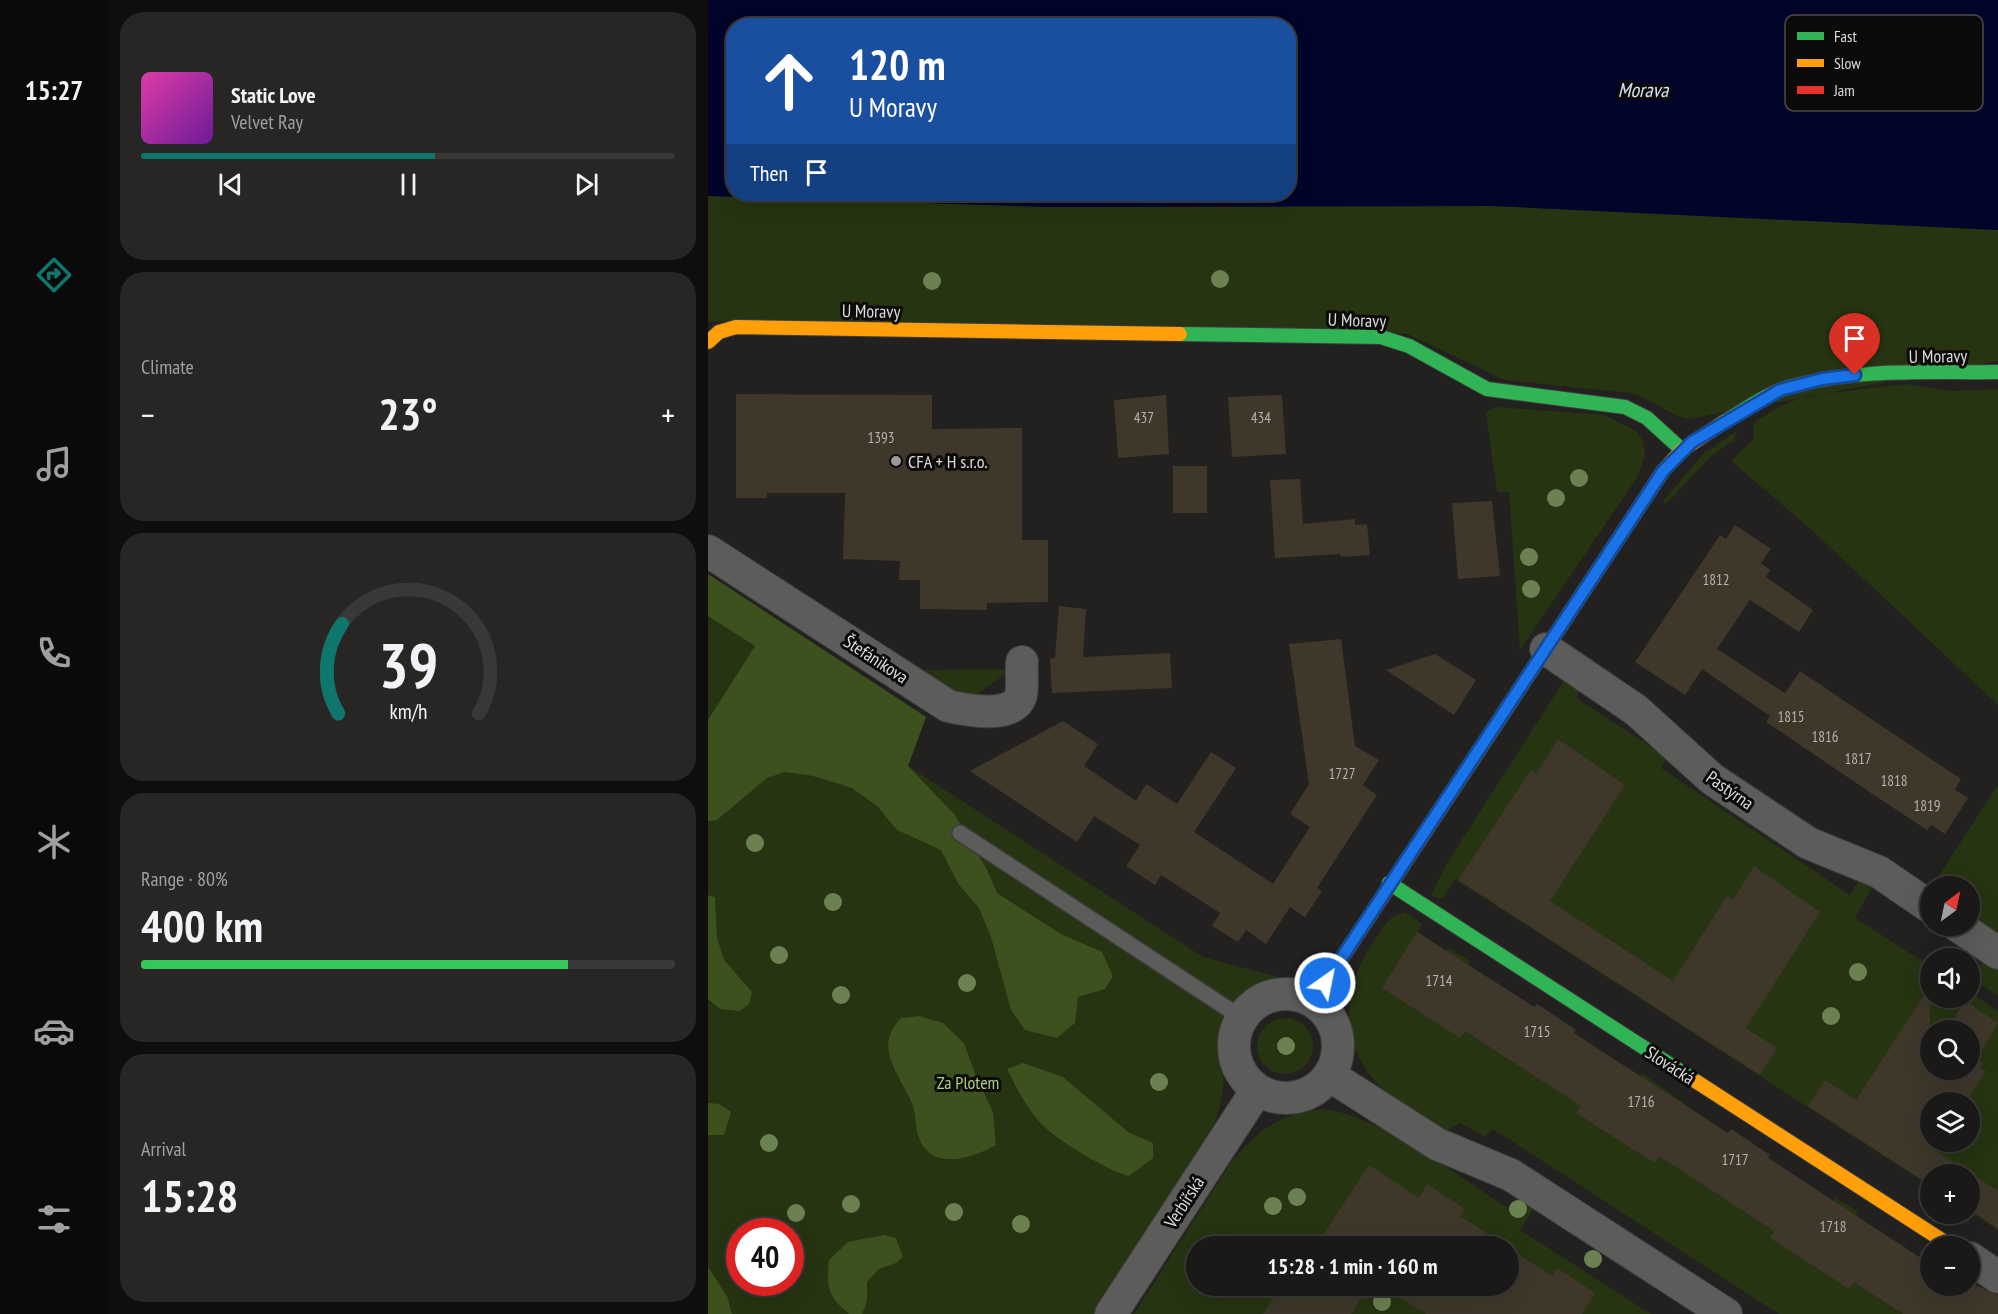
<!DOCTYPE html>
<meta charset="utf-8">
<style>
:root{--surface:#1a1918;--page:#272625;--text:#f1f3f6;--muted:#9fa0a2;--line:#383837;--accent:#0f766e}
body{margin:0;font-family:"PT Sans Narrow",sans-serif;background:var(--page);color:var(--text);height:100vh;display:flex;flex-direction:column;font-size:22px;white-space:nowrap}
*{box-sizing:border-box;margin:0}
p{font-size:20px;color:var(--muted)}
.icon{flex:none;width:33px;height:33px;fill:none;stroke:currentColor;stroke-width:2;stroke-linecap:round;stroke-linejoin:round}
.map{position:relative;flex:1;overflow:hidden}
.sheet{display:flex;flex-direction:column;gap:12px;padding:12px;background:#0e0e0d;width:600px}
.sheet>*{flex:none}
.hud{position:absolute;left:18px;top:18px;width:570px;height:183px;border-radius:24px;box-shadow:0 6px 24px #0002,0 0 0 2px var(--line);background:#1a4fa0;color:#fff;overflow:hidden}
.needle{width:39px;rotate:33deg}
.controls{position:absolute;left:1212px;top:876px;display:grid;gap:12px}
.controls a{display:grid;place-items:center;width:60px;height:60px;border-radius:50%;background:var(--surface);box-shadow:0 6px 24px #0002,0 0 0 2px var(--line);font-size:30px}
.speed{position:absolute;left:18px;top:1218px;display:flex;gap:12px;font-size:30px;font-weight:700;text-align:center}
.speed>*{display:grid;place-content:center;width:78px;height:78px;border-radius:50%;background:var(--surface);box-shadow:0 6px 24px #0002,0 0 0 2px var(--line);line-height:1}
.speed .limit{border:9px solid #d22;background:#fff;color:#111}
.pin{position:absolute;display:grid;place-items:center;width:51px;height:51px;color:#fff;margin:-62px -26px;border-radius:50% 50% 50% 0;rotate:-45deg;box-shadow:0 0 6px #0007}
.pin .icon{rotate:45deg}
.me{position:absolute;width:66px;margin:-33px;rotate:33deg;stroke-linejoin:round;filter:drop-shadow(0 0 4px #0008)}
.turn{display:flex;align-items:center;gap:21px;height:126px;padding:0 24px;font-size:27px}
.turn .icon{width:78px;height:78px;stroke-width:2.5}
.turn b{display:block;font-size:42px;line-height:51px}
.then{display:flex;align-items:center;height:57px;padding:0 24px;background:#0003;gap:12px;font-size:22px}
.big{font-size:45px;font-weight:700;line-height:1.1}
.sheet .card{flex:1;display:flex;flex-direction:column;justify-content:center;gap:9px;min-width:0;padding:0 21px;border-radius:24px;background:var(--page)}
.sheet .dial{align-items:center;gap:0}
.dial svg{height:156px;overflow:visible;fill:none;stroke:var(--line);stroke-width:7;stroke-linecap:round;text-anchor:middle}
.dial text{fill:var(--text);stroke:none}
.song{display:flex;align-items:center;gap:18px}
.cover{width:72px;height:72px;border-radius:9px;background:linear-gradient(135deg,hsl(320 70% 55%),hsl(280 70% 35%))}
.played{height:6px;border-radius:3px;background:linear-gradient(90deg,var(--accent) 55%,var(--line) 55%)}
.keys{display:flex;justify-content:space-around;direction:ltr}
.heat{display:flex;justify-content:space-between;align-items:center;font-size:33px;direction:ltr}
.charge{height:9px;border-radius:4px;background:linear-gradient(90deg,#34c759 80%,var(--line) 0)}
.trip{position:absolute;left:478px;top:1236px;width:333px;height:60px;border-radius:30px;background:var(--surface);box-shadow:0 6px 24px #0002,0 0 0 2px var(--line);font-weight:700;line-height:60px;text-align:center}
main{display:flex;flex:1;min-height:0}
.tabs{display:flex;flex-direction:column;width:108px;justify-content:space-around;align-items:center;background:#0a0a0a;color:var(--muted)}
.tabs .icon{width:42px;height:42px}
.tabs .selected{color:var(--accent)}
.tabs b{font-size:27px;color:var(--text)}
.map>svg:first-child{display:block}
.green{fill:#263412;fill-rule:evenodd}
.forest{fill:#3c511d}
.water{fill:#03042a;fill-rule:evenodd}
.building{fill:#3e372a}
.lines{fill:none;stroke-linecap:round;stroke-linejoin:round}
.lane-casing{stroke:#3e3d3c;stroke-width:18}
.street-casing{stroke:#3e3d3c;stroke-width:34}
.fast-casing{stroke:#3e3d3c;stroke-width:16}
.slow-casing{stroke:#3e3d3c;stroke-width:16}
.jam-casing{stroke:#3e3d3c;stroke-width:16}
.lane{stroke:#5c5c5b;stroke-width:15}
.street{stroke:#5c5c5b;stroke-width:32}
.fast{stroke:#30b455;stroke-width:14}
.slow{stroke:#ff9f0a;stroke-width:14}
.jam{stroke:#e5322d;stroke-width:14}
.tree{fill:#6c8152}
.route-casing{stroke:#114b97;stroke-width:15}
.route{stroke:#1a73e8;stroke-width:10}
.poi-dot{fill:#9c9b9a;stroke:#0c0b0a;stroke-width:2}
.labels{text-anchor:middle;dominant-baseline:central;stroke-width:6;stroke-linejoin:round;paint-order:stroke}
.number-label{font-size:15px;fill:#b5b3af}
.street-label{font-size:18px;fill:#dddcdb;stroke:#0c0b0a}
.poi-label{font-size:18px;fill:#dddcdb;stroke:#0c0b0a;text-anchor:start}
.park-label{font-size:18px;fill:#a9d07a;stroke:#0c0b0a}
.water-label{font-size:20px;font-style:italic;fill:#d8e2f2;stroke:#0c0b0a}
.key{fill:#0c0b0a;stroke:#4b4a49;stroke-width:1.5}
.key-label{font-size:16px;fill:#dddcdb}
</style>
<main>
<nav class="tabs">
<b>15:27</b>
<svg class="icon selected" aria-label="directions" viewBox="0 0 24 24"><path d="M12 3l9 9-9 9-9-9zM9 14v-3h6M13 9l2 2-2 2"/></svg>
<svg class="icon" aria-label="music" viewBox="0 0 24 24"><path d="M9 18V5l10-2v13"/><circle cx="6" cy="18" r="3"/><circle cx="16" cy="16" r="3"/></svg>
<svg class="icon" aria-label="phone" viewBox="0 0 24 24"><path d="M5 4h4l2 5-3 2q2 4 5 5l2-3 5 2v4C11 20 4 13 5 4z"/></svg>
<svg class="icon" aria-label="climate" viewBox="0 0 24 24"><path d="M12 3v18M4 7l16 10M4 17L20 7"/></svg>
<svg class="icon" aria-label="car" viewBox="0 0 24 24"><path d="M5 17H2v-5l4-1 3-4h7l3 4 3 1v5h-3M9 17h6M6 11h13"/><circle cx="7" cy="17" r="2"/><circle cx="17" cy="17" r="2"/></svg>
<svg class="icon" aria-label="filters" viewBox="0 0 24 24"><path d="M4 7h16M4 17h16"/><circle cx="9" cy="7" r="2"/><circle cx="15" cy="17" r="2"/></svg>
</nav>
<section class="sheet">
<div class="card">
<div class="song"><i class="cover"></i><div><b>Static Love</b><p>Velvet Ray</p></div></div>
<div class="played"></div>
<div class="keys"><svg class="icon" aria-label="previous" viewBox="0 0 24 24"><path d="M18 5L8 12l10 7zM5 5v14"/></svg><svg class="icon" aria-label="pause" viewBox="0 0 24 24"><path d="M8 5v14M16 5v14"/></svg><svg class="icon" aria-label="next" viewBox="0 0 24 24"><path d="M6 5l10 7-10 7zM19 5v14"/></svg></div>
</div>
<div class="card"><p>Climate</p>
<div class="heat"><a>−</a><b class="big">23°</b><a>+</a></div>
</div>
<div class="card dial"><svg viewBox="0 0 100 80">
<path d="M14 69A42 42 0 1 1 86 69"/>
<path d="M14 69A42 42 0 0 1 16 23" stroke="#0f766e"/>
<text x="50" y="56" font-size="32" font-weight="700">39</text>
<text x="50" y="72" font-size="11">km/h</text>
</svg></div>
<div class="card"><p>Range · 80%</p><b class="big">400 km</b><div class="charge"></div></div>
<div class="card"><p>Arrival</p><b class="big">15:28</b></div>
</section>
<div class="map">
<svg width="1290" height="1314" viewBox="0 0 1290 1314">
<rect width="100%" height="100%" fill="#222120"/>
<path class="green" d="M0,196L341,207L784,206L1290,230V361L980,419C958,414 944,398 922,393L796,380L700,334L0,321Z
M1198,384L1242,391L1290,389V705L1105,531L1023,461L1046,439L1045,423L1070,407L1098,396Z
M788,407L897,415L928,431L935,441L937,455L930,476L812,650L801,492H789L778,412Z
M1029,431L1026,440L1002,457L958,504L955,501L996,453Z
M0,574L218,717L200,766L495,957L573,978C543,990 512,1009 513,1047C513,1061 517,1075 515,1089C513,1108 506,1125 498,1142L387,1314H0ZM32,1232H82V1282H32Z
M296,669L297,674L270,694L250,695L215,670Z
M861,673L876,684L868,698L959,757L953,768L1142,895L1154,876L1166,884L1147,918L1222,966V998H1262V992L1290,1011V1230L1262,1211V1174H1222V1186L747,879L734,899L723,896L739,863ZM1222,1030H1262V1070H1222ZM1222,1102H1262V1142H1222Z
M1290,785V941L1262,922V886H1224Z
M697,912L714,924L710,932L738,951L740,948L762,961L760,965L789,983L786,986L824,1011L829,1004L868,1030L864,1036L932,1076L934,1073L983,1108L980,1112L1018,1136L1023,1129L1062,1155L1058,1162L1126,1201L1128,1198L1150,1212L1148,1216L1177,1234L1175,1237L1212,1261L1216,1255L1222,1259V1286H1253L1252,1287L1290,1314H1071L785,1129L777,1137L752,1123L739,1130C725,1128 712,1117 699,1109C636,1067 624,1005 665,942C674,929 680,915 697,912Z
M1275,961L1290,964V996L1264,979Z
M549 1046a28 28 0 1 1 56 0a28 28 0 1 1-56 0Z
M614,1109C668,1113 753,1178 800,1208L813,1199L826,1208L812,1230L943,1314H426L524,1161C551,1129 572,1114 614,1109ZM489,1246H801V1286H489Z"/>
<path class="forest" d="M0,574L218,717L200,766L247,815L279,870L289,893L353,934L394,952L405,976L397,989L370,997L367,1023L349,1038L317,1030L303,1010L283,937L271,908L251,885L233,850L189,830L169,806L144,788L105,776L77,772L59,778L9,820L0,821V720L47,646L0,616Z
M0,895L7,897L9,938L16,960L44,992L41,1004L32,1011L12,1009L0,999Z
M211,1016L235,1023L256,1043L268,1076L285,1112L288,1145C265,1158 224,1172 211,1138C207,1128 208,1116 205,1106C192,1074 164,1047 193,1018Z
M315,1063L355,1077L420,1132L445,1143V1158L421,1176C406,1172 397,1166 383,1159C333,1129 325,1121 299,1069Z
M0,1103L11,1104L23,1112L16,1135H0Z
M176,1235L188,1238L195,1257L188,1263L171,1269L159,1282V1301L154,1314H141C118,1294 119,1288 121,1260L140,1242Z
M0,1267L19,1296L24,1314H0Z"/>
<path class="water" d="M0,0H1290V230L784,206L341,207L0,196ZM26,26H580V194H26Z"/>
<path class="building" d="M28,394L224,395V429L314,428V540H340V602L279,603V610L212,609V580H191L192,561L135,559L137,493H59V498H28Z
M458,395L461,454L410,458L406,400Z
M574,395L578,454L524,457L520,397Z
M465,466H499V513H465Z
M592,479L595,524L647,519V525L659,524L662,555L633,557L632,554L567,558L562,480Z
M784,501L792,576L750,579L744,503Z
M1027,525L1063,549L1053,563L1062,570L1058,577L1105,610L1091,632L1042,600L1009,649L1077,693L1092,671L1253,779L1247,790L1260,798L1237,834L1223,825L1219,830L1163,793L1058,722L1062,716L994,669L977,695L927,662L1012,535L1018,539Z
M351,606L378,609L375,657L462,653L464,688L344,693L342,659L347,658Z
M633,639L647,746L671,760L655,785L669,795L609,888L614,891L597,917L582,907L558,944L538,930L530,942L504,926L512,913L453,875L447,885L418,866L432,845L386,816L369,842L262,771L355,721L390,744L376,766L428,801L438,784L469,804L503,752L528,768L486,832L565,884L602,827L582,814L601,784L581,644Z
M727,654L768,680L746,715L678,670Z
M850,739L917,785L842,901L965,981L1019,896L1025,900L1046,866L1112,912L1038,1028L1069,1048L1052,1075L750,880L823,770L829,773Z
M709,932L826,1007L829,1004L868,1030L866,1033L1020,1133L1023,1129L1062,1155L1060,1158L1222,1264V1286H1270L1290,1295V1314H1195L1146,1282L1141,1289L1062,1238L1066,1231L951,1156L947,1163L918,1145L868,1113L873,1106L757,1031L752,1038L674,988Z
M1222,986V1070H1262V1030H1239L1257,1001L1290,1023L1269,1059L1275,1063L1272,1068L1278,1071L1258,1102H1222V1147L1290,1191V1229L1262,1210V1174H1222V1185L1100,1106L1117,1080L1148,1100Z
M661,1165L711,1198L719,1184L757,1209L752,1216L799,1246H614L609,1244Z
M801,1248L844,1276L849,1268L887,1293L874,1314H718L674,1286H801Z
M574,1286H662L643,1314H555Z"/>
<g class="lines">
<defs>
<path id="lane" d="M252,833L534,1018"/>
<path id="street" d="M0,551L240,706C257,710 306,720 313,695C315,685 313,672 314,662
M838,649L928,710L1004,779L1100,843L1171,872L1222,907
M1250,926L1290,953
M526 1046a52 52 0 1 1 104 0a52 52 0 1 1-104 0Z
M621,1075L729,1144L803,1175L1018,1314
M1262,1258L1290,1277
M403,1314L549,1090"/>
<path id="fast" d="M472,334L673,337L701,346L779,389L917,407L939,418L974,450
M1016,422C1038,409 1060,392 1085,386C1151,368 1222,373 1290,372
M681,883L989,1082"/>
<path id="slow" d="M0,342L11,332L28,327L472,334
M762,764L955,471L974,450L1016,422
M989,1082L1243,1246"/>
<path id="jam" d="M605,1002L762,764"/>
</defs>
<use href="#lane" class="lane-casing"/>
<use href="#street" class="street-casing"/>
<use href="#fast" class="fast-casing"/>
<use href="#slow" class="slow-casing"/>
<use href="#jam" class="jam-casing"/>
<use href="#lane" class="lane"/>
<use href="#street" class="street"/>
<use href="#fast" class="fast"/>
<use href="#slow" class="slow"/>
<use href="#jam" class="jam"/>
</g>
<g class="tree">
<circle cx="512" cy="279" r="9"/>
<circle cx="224" cy="281" r="9"/>
<circle cx="871" cy="478" r="9"/>
<circle cx="848" cy="498" r="9"/>
<circle cx="821" cy="557" r="9"/>
<circle cx="823" cy="589" r="9"/>
<circle cx="47" cy="843" r="9"/>
<circle cx="125" cy="902" r="9"/>
<circle cx="71" cy="955" r="9"/>
<circle cx="1150" cy="972" r="9"/>
<circle cx="259" cy="983" r="9"/>
<circle cx="133" cy="995" r="9"/>
<circle cx="1123" cy="1016" r="9"/>
<circle cx="578" cy="1046" r="9"/>
<circle cx="451" cy="1082" r="9"/>
<circle cx="61" cy="1143" r="9"/>
<circle cx="589" cy="1197" r="9"/>
<circle cx="143" cy="1204" r="9"/>
<circle cx="565" cy="1206" r="9"/>
<circle cx="810" cy="1209" r="9"/>
<circle cx="246" cy="1212" r="9"/>
<circle cx="88" cy="1213" r="9"/>
<circle cx="313" cy="1224" r="9"/>
<circle cx="885" cy="1259" r="9"/>
<circle cx="674" cy="1302" r="9"/>
</g>
<g class="lines">
<defs>
<path id="route" d="M617,983L955,471L984,442L1072,390L1114,379L1147,375"/>
</defs>
<use href="#route" class="route-casing"/>
<use href="#route" class="route"/>
</g>
<circle class="poi-dot" cx="188" cy="461" r="6"/>
<g class="labels">
<g class="number-label">
<text x="436" y="417">437</text>
<text x="553" y="417">434</text>
<text x="173" y="437">1393</text>
<text x="1008" y="579">1812</text>
<text x="1083" y="716">1815</text>
<text x="1117" y="736">1816</text>
<text x="1150" y="758">1817</text>
<text x="634" y="773">1727</text>
<text x="1186" y="780">1818</text>
<text x="1219" y="805">1819</text>
<text x="731" y="980">1714</text>
<text x="829" y="1031">1715</text>
<text x="933" y="1101">1716</text>
<text x="1027" y="1159">1717</text>
<text x="1125" y="1226">1718</text>
</g>
<g class="street-label">
<text transform="translate(163 311) rotate(1)">U Moravy</text>
<text transform="translate(649 320) rotate(2)">U Moravy</text>
<text transform="translate(1230 356) rotate(-1)">U Moravy</text>
<text transform="translate(168 659) rotate(33)">Štefánikova</text>
<text transform="translate(1022 790) rotate(35)">Pastýrna</text>
<text transform="translate(962 1065) rotate(33)">Slovácká</text>
<text transform="translate(476 1202) rotate(-57)">Verbířská</text>
</g>
<g class="poi-label">
<text x="200" y="461">CFA + H s.r.o.</text>
</g>
<g class="park-label">
<text x="260" y="1082">Za Plotem</text>
</g>
<g class="water-label">
<text x="935" y="90">Morava</text>
</g>
</g>
<rect x="1077" y="15" width="198" height="96" rx="9" class="key"/>
<rect x="1089" y="32" width="27" height="8" fill="#30b455"/>
<rect x="1089" y="59" width="27" height="8" fill="#ff9f0a"/>
<rect x="1089" y="86" width="27" height="8" fill="#e5322d"/>
<g class="key-label">
<text x="1126" y="42">Fast</text>
<text x="1126" y="69">Slow</text>
<text x="1126" y="96">Jam</text>
</g>
</svg>
<div class="controls">
<a><svg class="needle" viewBox="-14 -14 28 28"><path d="M0-13l5 13h-10z" fill="#e53935"/><path d="M0 13l5-13h-10z" fill="#9fa0a2"/></svg></a>
<a><svg class="icon" aria-label="sound" viewBox="0 0 24 24"><path d="M4 9h4l5-4v14l-5-4H4zM17 9q2 3 0 6"/></svg></a>
<a><svg class="icon" aria-label="search" viewBox="0 0 24 24"><circle cx="10" cy="10" r="6"/><path d="M15 15l6 6"/></svg></a>
<a><svg class="icon" aria-label="layers" viewBox="0 0 24 24"><path d="M12 4l9 5-9 5-9-5zM3 14l9 5 9-5"/></svg></a>
<a>+</a>
<a>−</a>
</div>
<div class="speed"><div class="limit">40</div></div>
<div class="pin" style="left:1147px;top:375px;background:#d93025"><svg class="icon" aria-label="arrive" viewBox="0 0 24 24"><path d="M6 21V4h12l-3 4 3 4H6"/></svg></div>
<svg class="me" style="left:617px;top:983px" viewBox="-20 -20 40 40"><circle r="17" fill="#1a73e8" stroke="#fff" stroke-width="3"/><path d="M0-11L8 9 0 5-8 9z" fill="#fff"/></svg>
<div class="trip">15:28 · 1 min · 160 m</div>
<div class="hud">
<div class="turn"><svg class="icon" aria-label="ahead" viewBox="0 0 24 24"><path d="M12 20V5M6 11l6-6 6 6"/></svg><div><b>120 m</b>U Moravy</div></div>
<div class="then">Then<svg class="icon" aria-label="arrive" viewBox="0 0 24 24"><path d="M6 21V4h12l-3 4 3 4H6"/></svg></div>
</div>
</div>
</main>
